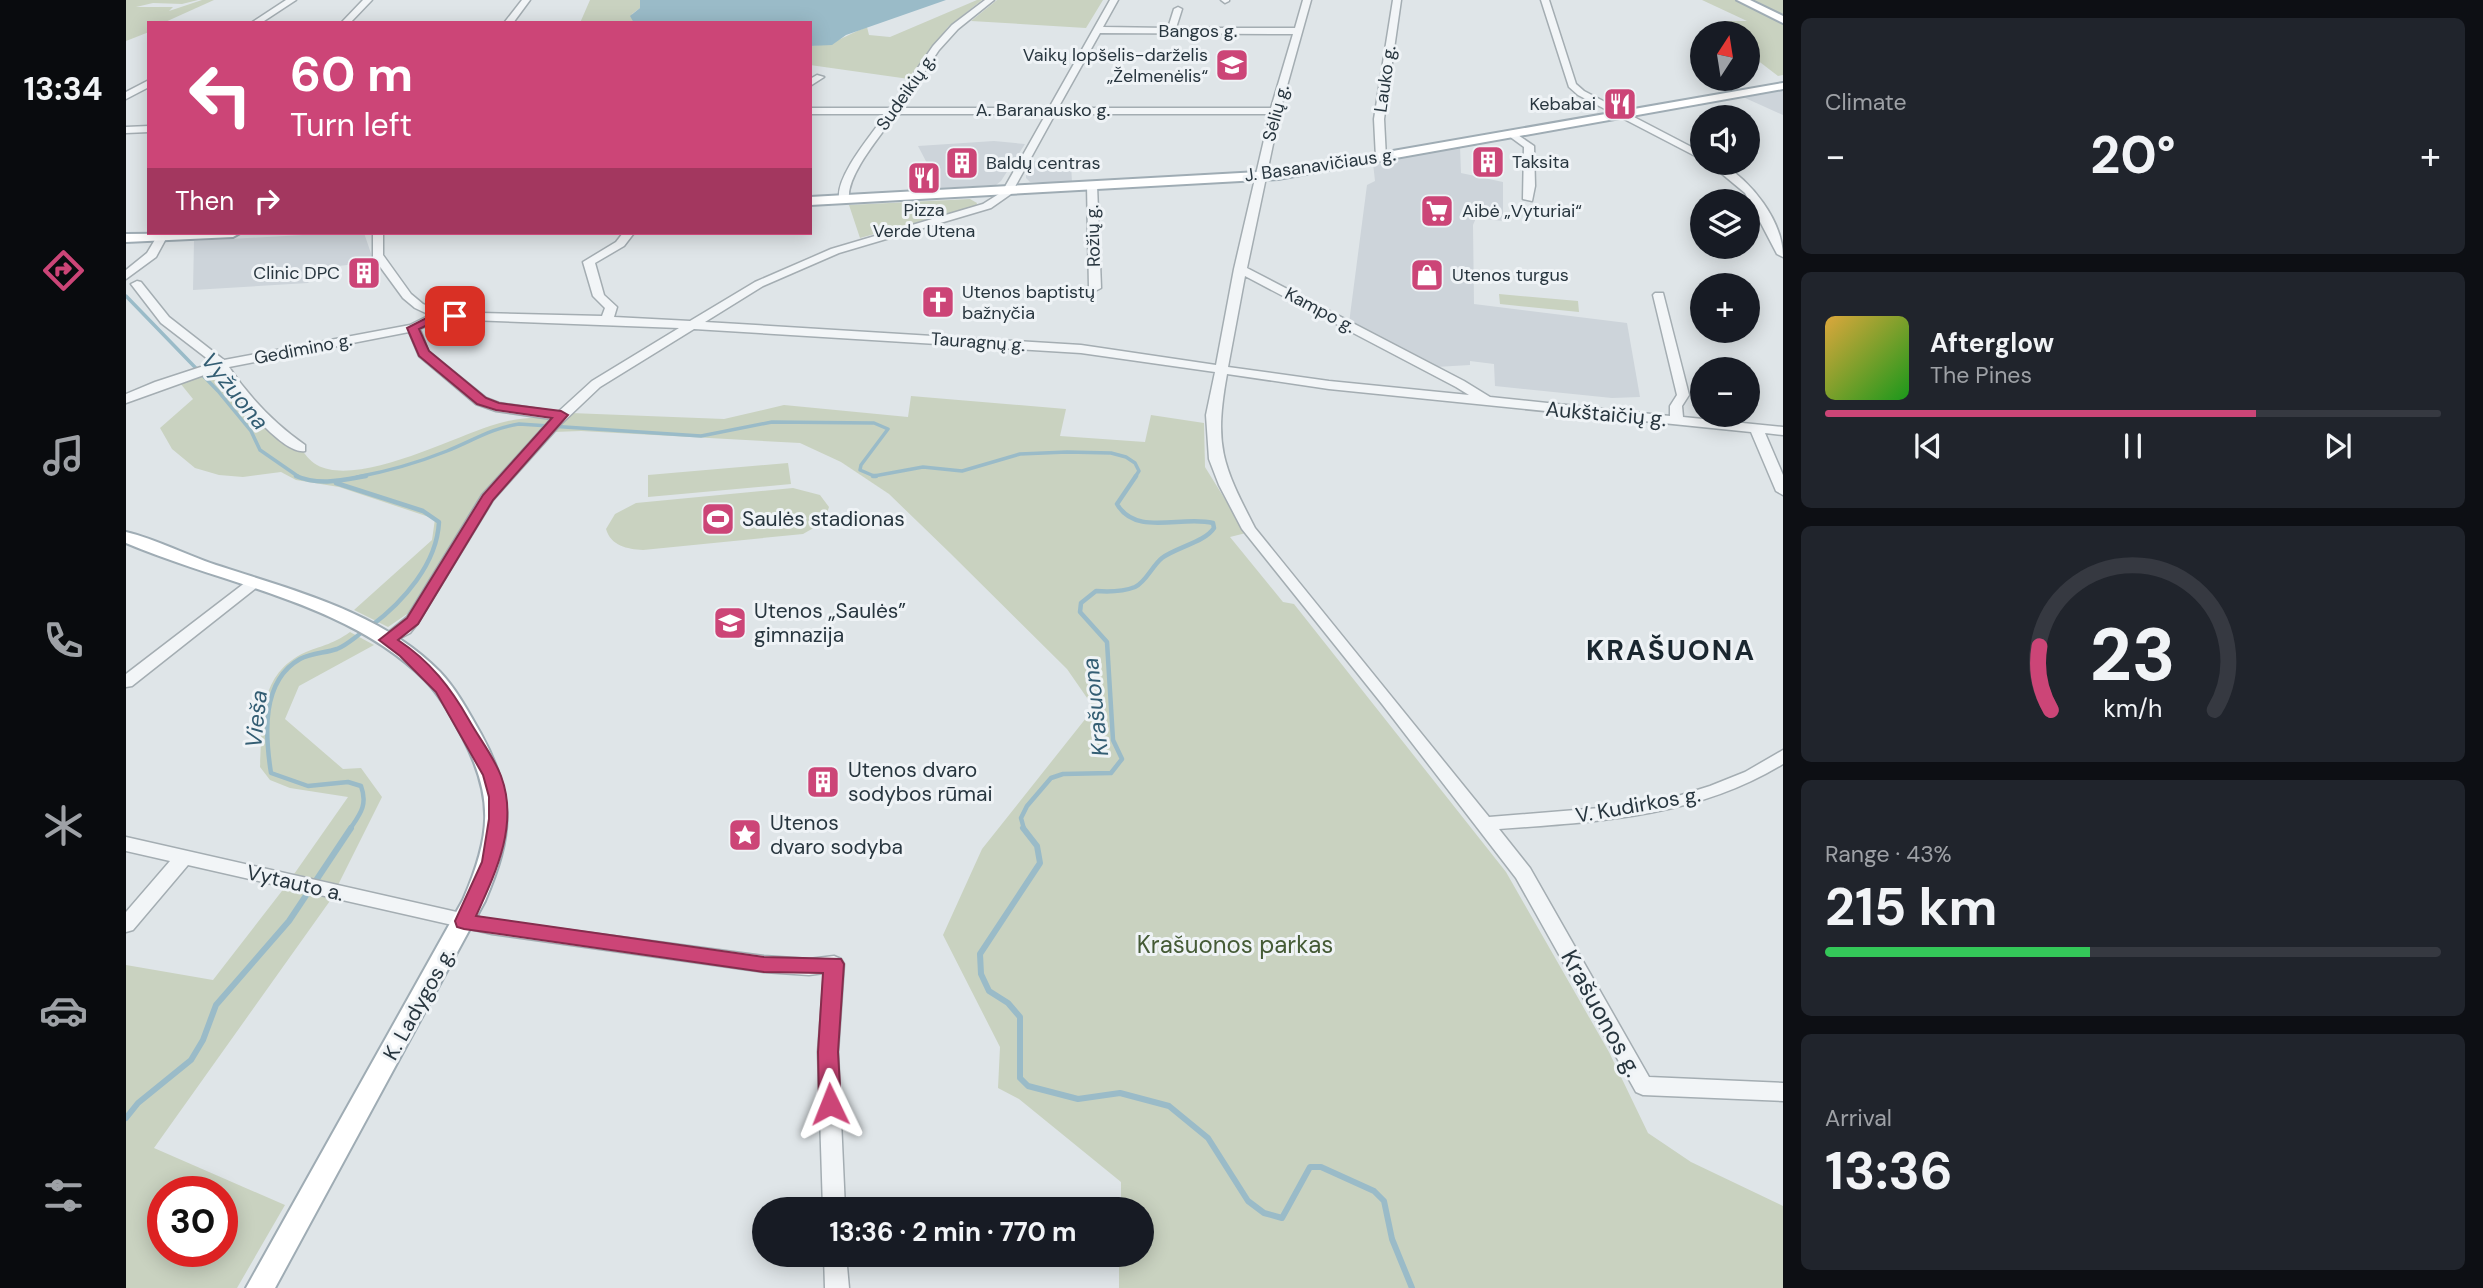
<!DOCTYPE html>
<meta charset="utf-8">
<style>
:root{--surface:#171b24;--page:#20242c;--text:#f1f3f6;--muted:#9ea1a6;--line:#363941;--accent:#cc4577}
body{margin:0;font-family:"DM Sans",sans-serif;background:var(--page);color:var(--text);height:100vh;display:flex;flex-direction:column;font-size:26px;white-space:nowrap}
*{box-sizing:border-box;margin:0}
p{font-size:23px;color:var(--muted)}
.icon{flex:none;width:38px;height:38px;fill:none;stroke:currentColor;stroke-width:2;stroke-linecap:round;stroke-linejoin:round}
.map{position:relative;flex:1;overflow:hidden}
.drawer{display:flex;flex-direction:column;gap:18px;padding:18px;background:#0d0f14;width:700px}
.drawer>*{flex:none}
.banner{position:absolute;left:21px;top:21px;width:665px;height:214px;border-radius:0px;box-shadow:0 4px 18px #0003;background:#cc4577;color:#fff;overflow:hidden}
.needle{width:46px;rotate:12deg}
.fabs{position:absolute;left:1564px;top:21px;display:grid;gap:14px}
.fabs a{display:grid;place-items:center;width:70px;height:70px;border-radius:50%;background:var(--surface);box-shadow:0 4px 18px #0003;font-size:35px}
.speed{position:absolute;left:21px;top:1176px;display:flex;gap:14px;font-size:35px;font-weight:700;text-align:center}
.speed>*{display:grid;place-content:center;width:91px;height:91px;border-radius:50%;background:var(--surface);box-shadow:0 4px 18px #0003;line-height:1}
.speed .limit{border:10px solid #d22;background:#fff;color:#111}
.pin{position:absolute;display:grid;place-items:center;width:60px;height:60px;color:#fff;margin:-30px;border-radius:14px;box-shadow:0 4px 10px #0006}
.me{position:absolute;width:77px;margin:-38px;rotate:358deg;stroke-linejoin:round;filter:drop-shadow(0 0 5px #0008)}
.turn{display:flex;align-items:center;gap:24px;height:147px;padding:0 28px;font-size:32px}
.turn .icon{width:91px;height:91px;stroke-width:2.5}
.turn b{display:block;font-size:49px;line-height:60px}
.then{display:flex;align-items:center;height:66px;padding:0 28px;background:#0003;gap:14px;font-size:26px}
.big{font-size:52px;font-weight:700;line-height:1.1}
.drawer .tile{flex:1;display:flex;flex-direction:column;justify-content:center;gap:10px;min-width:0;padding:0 24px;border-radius:10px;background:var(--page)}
.drawer .dial{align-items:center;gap:0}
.dial svg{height:182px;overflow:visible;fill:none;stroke:var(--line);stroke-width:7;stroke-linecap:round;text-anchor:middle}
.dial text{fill:var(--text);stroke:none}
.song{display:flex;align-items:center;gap:21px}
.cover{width:84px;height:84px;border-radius:10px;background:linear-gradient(135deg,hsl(40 70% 55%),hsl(120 70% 35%))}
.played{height:7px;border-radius:4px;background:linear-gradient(90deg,var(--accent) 70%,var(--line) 70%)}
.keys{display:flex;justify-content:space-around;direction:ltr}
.heat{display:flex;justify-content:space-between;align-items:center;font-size:38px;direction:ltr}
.charge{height:10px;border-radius:5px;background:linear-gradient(90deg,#34c759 43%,var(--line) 0)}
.trip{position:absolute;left:626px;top:1197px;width:402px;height:70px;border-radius:35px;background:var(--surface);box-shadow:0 4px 18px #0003;font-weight:700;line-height:70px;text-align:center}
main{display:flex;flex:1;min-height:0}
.menu{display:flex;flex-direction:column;width:126px;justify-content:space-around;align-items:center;background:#090b0e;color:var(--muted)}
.menu .icon{width:49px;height:49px}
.menu .active{color:var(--accent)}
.menu b{font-size:32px;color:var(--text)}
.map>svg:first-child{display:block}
.built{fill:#cdd4da}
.green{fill:#c9d2c0;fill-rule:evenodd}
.water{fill:#9abbc8}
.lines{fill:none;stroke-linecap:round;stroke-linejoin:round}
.stream-far2{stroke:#9abbc8;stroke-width:3.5}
.stream-far1{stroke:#9abbc8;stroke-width:4.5}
.stream{stroke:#9abbc8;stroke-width:6}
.minor-casing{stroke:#a4adb2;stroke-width:3}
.major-casing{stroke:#9facb4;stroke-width:4}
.minor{fill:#f2f5f7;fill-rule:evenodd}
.major{fill:#fff;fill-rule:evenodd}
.route{fill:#cc4577;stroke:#852d4d;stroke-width:2}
.labels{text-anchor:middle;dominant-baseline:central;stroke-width:6;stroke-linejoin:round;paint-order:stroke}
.far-street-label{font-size:18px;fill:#28363f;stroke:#eff3f6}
.far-poi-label{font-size:18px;fill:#28363f;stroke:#eff3f6;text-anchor:start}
.street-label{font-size:21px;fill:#28363f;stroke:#eff3f6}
.poi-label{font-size:21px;fill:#28363f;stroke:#eff3f6;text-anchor:start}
.water-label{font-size:23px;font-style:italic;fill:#335d73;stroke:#eff3f6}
.near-park-label{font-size:24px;fill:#455b36;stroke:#eff3f6}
.near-street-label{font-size:24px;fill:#28363f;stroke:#eff3f6}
.district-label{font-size:28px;font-weight:bold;letter-spacing:2px;fill:#1a2730;stroke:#eff3f6}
</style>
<main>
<nav class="menu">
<b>13:34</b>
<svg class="icon active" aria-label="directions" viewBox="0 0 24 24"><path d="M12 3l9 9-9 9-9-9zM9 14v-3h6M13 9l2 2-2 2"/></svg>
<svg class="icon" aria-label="music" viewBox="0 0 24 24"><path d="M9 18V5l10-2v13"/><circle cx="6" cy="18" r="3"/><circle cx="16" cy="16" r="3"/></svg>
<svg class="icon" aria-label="phone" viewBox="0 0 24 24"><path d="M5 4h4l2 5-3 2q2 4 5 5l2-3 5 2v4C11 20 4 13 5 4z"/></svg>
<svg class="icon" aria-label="climate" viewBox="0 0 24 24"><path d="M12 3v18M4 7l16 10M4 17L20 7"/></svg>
<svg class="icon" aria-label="car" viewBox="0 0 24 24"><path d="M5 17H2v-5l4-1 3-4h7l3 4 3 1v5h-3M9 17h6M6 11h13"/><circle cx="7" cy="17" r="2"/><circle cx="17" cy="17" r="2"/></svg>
<svg class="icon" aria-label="filters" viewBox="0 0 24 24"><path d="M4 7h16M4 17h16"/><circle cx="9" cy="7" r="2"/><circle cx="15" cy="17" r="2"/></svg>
</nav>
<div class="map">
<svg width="1657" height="1288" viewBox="0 0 1657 1288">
<rect width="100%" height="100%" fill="#dfe5e8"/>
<path class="built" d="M1657,89V115L1617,97Z
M868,141L899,144L875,181L870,185L814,188L792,146Z
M1334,146L1335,173L1377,182V221L1350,218L1347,225L1348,304L1501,323L1514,397L1486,398L1369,386L1368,364L1344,361V365L1310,367L1223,323L1241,185L1249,181L1247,163Z
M908,161L945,164L946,182H904L900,178V174Z
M212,233H238L248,262L195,268L182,283L67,290L68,241Z"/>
<path class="green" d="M0,0H72L56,4L27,3L10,7H47L43,11L76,0H88L37,23H23V32L0,41Z
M464,0H514V8L506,14L508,23H454Z
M851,0H856L822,27L783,79L684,65V46C712,44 717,36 741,27L743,35L764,37Z
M871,0H977L960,28L845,21Z
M1576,0H1657V75L1652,76L1622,53V33H1607L1599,21H1621Z
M844,199L851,203L850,206L734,238L723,205Z
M1373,294L1452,301L1453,312L1374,304Z
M90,370C117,396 147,420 172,446C179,453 183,461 191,465C230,487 324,439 364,426C384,419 406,416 427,418L347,511L287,610L262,627L228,610L306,540L309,519L213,487L170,480L155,472L117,477L93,475L69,468L46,449L34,428L67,399L54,383Z
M785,396L940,409L934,436L1019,442L1025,415L1078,423L1079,467L1120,533L1104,537L1157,602L1168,604L1380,872L1483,1052L1522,1133L1565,1162L1657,1206V1288H993V1255H1017V1209H995V1182L893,1099L872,1088L874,1047L817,935L856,849L968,708L941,669L824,553L763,494L715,462L674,443L455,431L427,432L445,413L598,419L658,405L782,417Z
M662,463L665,484L522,497V475Z
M667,488L694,495L703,507L698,522L677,534L517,550C501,549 485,546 480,529L489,514L510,503Z
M224,632L248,645L173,686L159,719L217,769L235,768L256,797L211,887L166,877L222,797L164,788L144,780L134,767C137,722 131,674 180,652C198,645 207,644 224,632Z
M159,887L206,898L28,1148L159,1205L111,1288H0V965L87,980ZM37,1192H96V1251H37Z"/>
<path class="water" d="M514,0H820L720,35L706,45L684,46V23H508L504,16L514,8Z"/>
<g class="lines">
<path class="stream-far2" d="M0,296L92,391L125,431L134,450L173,477
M231,477C263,471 291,463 321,451C346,441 366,428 393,424L575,436L646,422L748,423L762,429L735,465L734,470L748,476L797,467L836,471L894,454L941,452L985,453L1000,457L1009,463L1013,471L1009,477"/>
<path class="stream-far1" d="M170,476C193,486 217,480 240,476
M747,476H750
M210,483L297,511L313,522C311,564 277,602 245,626
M224,829C234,814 242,805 235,786L222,782L182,786L145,773C139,735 135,681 174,659C185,653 199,653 211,649C221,645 229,637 238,631
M898,829L895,818L901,806L925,778L937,774L985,773L996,759L987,740L981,642L954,612L955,603L970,591C983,592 996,592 1009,587C1020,582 1026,566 1036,558C1051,547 1079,542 1088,528L1087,523C1056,515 1010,537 991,504L1010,476"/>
<path class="stream" d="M897,828L911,846L914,863L854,954L855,974L863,991L882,1003L894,1017V1078L902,1086L952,1099L994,1093L1043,1106L1082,1138L1122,1201L1138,1213L1156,1218L1184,1167H1195L1248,1191L1258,1201L1266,1239L1286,1288
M0,1118L12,1103L65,1060L77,1040L90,1005L163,921L225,828"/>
<defs>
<path id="minor" d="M160,0H170L135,23H125Z
M237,0H246L224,23H215Z
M396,0H404L387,23H378Z
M859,0H868L832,29L813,50L774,108H923L984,0H992L977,27L1042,28L1048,9L1052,7L1056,9L1050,28H1169L1177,0H1185L1154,111L1121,268L1338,381L1364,397L1544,416V406L1551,395L1527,295L1529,293H1537L1563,395L1556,406L1557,417L1657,427V435L1639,433L1657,475V495L1650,491L1625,432L1203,389L1101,374C1088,446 1096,464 1129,528L1363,817L1474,808L1552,796L1584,786L1619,772L1657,750V764C1571,817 1471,822 1373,829L1404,868L1523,1077L1657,1083V1101L1517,1095L1510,1092L1390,878L1256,704L1116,529L1093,485L1083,459L1080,415L1089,372L955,353L568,329L474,387L435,424L367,500L292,623L284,633L261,645L253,640L281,617L356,495L425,419L370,411L350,404L293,356L283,332L103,367C123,397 149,424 179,445V451C155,455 105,389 92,370L0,403V394L29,382L87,363L35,323L5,284L11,281L15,282L43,317L98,360L284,325L304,315L289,308L277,298L247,257V233H257V255L285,294L297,304L316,312L476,316L479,308L467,296L457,262L490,242L497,233H508L498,246L469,263L478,295L491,307L488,317L564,321L629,282L705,249L857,204L876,192L920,114H770C756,134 720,175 723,199L718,202L713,199C710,175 746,134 760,114H684V108H764L807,46L826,25ZM974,33L1167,34L1145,108H932ZM929,114H1144L1108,269L1090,365L955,345L579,322L637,286L713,253L865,208L885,194ZM1119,276L1330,387L1343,395L1203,381L1102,367ZM316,319L553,328L466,381L432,412L373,403L360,398L302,351L294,329Z
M1095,0H1103V1L1099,3Z
M1267,0H1275L1258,119L1260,158L1255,161L1250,158L1248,119Z
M1415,0H1423L1450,84L1458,91L1577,153V160L1452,95L1443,87Z
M691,75L698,77L684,86V79Z
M23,80V87L0,99V92Z
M23,126V132L0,133V127Z
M1386,131L1408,146L1409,186L1406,201L1397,199L1398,147L1383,136L1381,134Z
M1583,163H1595C1625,181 1657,220 1657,257L1651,254L1619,193Z
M966,182L971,185L975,288L969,291L963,288L961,185Z
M33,233H43L30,257L0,279V270L21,253Z
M125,580L130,582L133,585L130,588L6,686L0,687V674L120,582Z
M0,837L366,920L638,956L683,959L708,956L715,959L718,964L712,1052L719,1209H697L692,1052L698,973L683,975L638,972L366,934L62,865L7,930L0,932V912L44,861L0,851Z
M698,1255H720L723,1288H699Z"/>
<path id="major" d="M1611,0H1624L1657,16V23Z
M1657,83V89L1152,179L684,205V197L1152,171Z
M114,233L107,237L0,242V234Z
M0,532C30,539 60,555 90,565C166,590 256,612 314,672C331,690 343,713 355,734C390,798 387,835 359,901L149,1288H120L337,900C364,838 369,800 337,738C326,718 315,696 299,680C221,602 98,585 0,543Z"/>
</defs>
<use href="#minor" class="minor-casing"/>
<use href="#major" class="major-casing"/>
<use href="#minor" class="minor"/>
<use href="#major" class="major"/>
</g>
<path class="route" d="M314,311L329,312L335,316L329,319L316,318L293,329L303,351L360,398L373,403L435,411L442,415L367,500L292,624L272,640C304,661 325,688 343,720C353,738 368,757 375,776C393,824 370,872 350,916L638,957L715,959L718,964L712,1052L715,1104L711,1111L704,1113L696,1111L693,1104L692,1052L697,973L638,972L338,929L331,927L329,921L356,862L363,819V797L357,775L310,692L274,656L253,640L281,618L357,495L426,418L370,410L351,404L293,356L281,328Z"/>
<defs>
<symbol id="school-square" viewBox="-11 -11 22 22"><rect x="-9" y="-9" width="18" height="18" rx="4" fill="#cc4577" stroke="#eff3f6"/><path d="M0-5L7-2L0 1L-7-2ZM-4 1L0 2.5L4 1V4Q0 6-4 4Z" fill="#fff"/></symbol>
<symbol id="restaurant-square" viewBox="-11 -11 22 22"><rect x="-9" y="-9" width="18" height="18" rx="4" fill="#cc4577" stroke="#eff3f6"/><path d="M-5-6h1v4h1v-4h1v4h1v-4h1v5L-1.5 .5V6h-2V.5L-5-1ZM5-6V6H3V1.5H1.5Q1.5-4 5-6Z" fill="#fff"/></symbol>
<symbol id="building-square" viewBox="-11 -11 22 22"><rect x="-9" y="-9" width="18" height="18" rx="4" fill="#cc4577" stroke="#eff3f6"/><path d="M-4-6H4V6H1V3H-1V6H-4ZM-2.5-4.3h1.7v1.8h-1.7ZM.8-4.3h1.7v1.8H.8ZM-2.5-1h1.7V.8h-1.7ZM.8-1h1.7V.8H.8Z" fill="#fff"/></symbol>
<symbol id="supermarket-square" viewBox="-11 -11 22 22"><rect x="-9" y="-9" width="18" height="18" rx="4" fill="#cc4577" stroke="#eff3f6"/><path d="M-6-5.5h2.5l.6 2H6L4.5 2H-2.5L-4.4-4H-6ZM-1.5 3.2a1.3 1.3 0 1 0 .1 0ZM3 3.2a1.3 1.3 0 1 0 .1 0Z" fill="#fff"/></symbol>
<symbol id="shop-square" viewBox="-11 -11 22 22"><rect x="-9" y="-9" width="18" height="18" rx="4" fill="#cc4577" stroke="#eff3f6"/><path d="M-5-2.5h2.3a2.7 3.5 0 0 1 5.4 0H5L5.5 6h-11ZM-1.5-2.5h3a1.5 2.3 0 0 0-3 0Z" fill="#fff"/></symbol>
<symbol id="church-square" viewBox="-11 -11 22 22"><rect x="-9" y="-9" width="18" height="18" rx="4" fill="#cc4577" stroke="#eff3f6"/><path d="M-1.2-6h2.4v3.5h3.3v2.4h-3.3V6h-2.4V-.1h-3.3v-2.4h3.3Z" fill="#fff"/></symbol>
<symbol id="stadium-square" viewBox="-11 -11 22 22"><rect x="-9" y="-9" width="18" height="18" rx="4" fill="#cc4577" stroke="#eff3f6"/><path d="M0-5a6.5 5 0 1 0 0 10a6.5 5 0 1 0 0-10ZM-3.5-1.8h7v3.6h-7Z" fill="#fff"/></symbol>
<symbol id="sight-square" viewBox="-11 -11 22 22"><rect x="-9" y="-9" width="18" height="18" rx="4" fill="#cc4577" stroke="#eff3f6"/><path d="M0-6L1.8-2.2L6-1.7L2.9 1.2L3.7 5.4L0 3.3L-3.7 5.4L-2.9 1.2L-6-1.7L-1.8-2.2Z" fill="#fff"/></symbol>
</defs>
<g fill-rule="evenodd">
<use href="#school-square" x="1087" y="46" width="38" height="38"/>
<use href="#restaurant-square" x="1475" y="85" width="38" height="38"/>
<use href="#building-square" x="1343" y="143" width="38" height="38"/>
<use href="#building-square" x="817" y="144" width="38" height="38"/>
<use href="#restaurant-square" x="779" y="159" width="38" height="38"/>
<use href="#supermarket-square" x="1292" y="192" width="38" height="38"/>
<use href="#building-square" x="219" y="254" width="38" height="38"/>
<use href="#shop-square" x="1282" y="256" width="38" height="38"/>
<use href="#church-square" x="793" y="283" width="38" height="38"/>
<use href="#stadium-square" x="573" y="500" width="38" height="38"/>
<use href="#school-square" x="585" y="604" width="38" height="38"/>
<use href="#building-square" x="678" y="763" width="38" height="38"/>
<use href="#sight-square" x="600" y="816" width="38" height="38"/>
</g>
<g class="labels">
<g class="far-street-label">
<text x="1072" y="31">Bangos g.</text>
<text transform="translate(1259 79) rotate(-82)">Lauko g.</text>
<text transform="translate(780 92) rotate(-55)">Sudeikių g.</text>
<text x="917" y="110">A. Baranausko g.</text>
<text transform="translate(1150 113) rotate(-75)">Sėlių g.</text>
<text transform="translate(1194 165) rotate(-8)">J. Basanavičiaus g.</text>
<text transform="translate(967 236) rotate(-92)">Rožių g.</text>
<text transform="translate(1194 310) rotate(28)">Kampo g.</text>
<text transform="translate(852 342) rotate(4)">Tauragnų g.</text>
<text transform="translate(177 349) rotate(-11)">Gedimino g.</text>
</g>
<g class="far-poi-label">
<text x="1082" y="55" text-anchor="end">Vaikų lopšelis-darželis<tspan x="1082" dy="21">„Želmenėlis“</tspan></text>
<text x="1470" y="104" text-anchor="end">Kebabai</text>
<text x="1386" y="162">Taksita</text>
<text x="860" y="163">Baldų centras</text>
<text x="798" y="210" text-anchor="middle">Pizza<tspan x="798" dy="21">Verde Utena</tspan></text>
<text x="1336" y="211">Aibė „Vyturiai“</text>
<text x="214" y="273" text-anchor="end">Clinic DPC</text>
<text x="1326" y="275">Utenos turgus</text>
<text x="836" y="292">Utenos baptistų<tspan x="836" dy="21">bažnyčia</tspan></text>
</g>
<g class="street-label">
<text transform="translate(1480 414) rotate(5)">Aukštaičių g.</text>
<text transform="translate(1512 805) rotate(-10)">V. Kudirkos g.</text>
<text transform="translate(169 883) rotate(13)">Vytauto a.</text>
<text transform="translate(293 1004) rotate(-61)">K. Ladygos g.</text>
</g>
<g class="poi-label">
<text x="616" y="519">Saulės stadionas</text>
<text x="628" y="611">Utenos „Saulės”<tspan x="628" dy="24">gimnazija</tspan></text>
<text x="722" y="770">Utenos dvaro<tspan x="722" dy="24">sodybos rūmai</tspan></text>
<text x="644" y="823">Utenos<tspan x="644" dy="24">dvaro sodyba</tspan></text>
</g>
<g class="water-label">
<text transform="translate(109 391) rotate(51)">Vyžuona</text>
<text transform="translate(969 707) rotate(-96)">Krašuona</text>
<text transform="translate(130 719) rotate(-84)">Vieša</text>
</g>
<g class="near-park-label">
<text x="1109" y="944">Krašuonos parkas</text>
</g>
<g class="near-street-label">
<text transform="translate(1476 1013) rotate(61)">Krašuonos g.</text>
</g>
<g class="district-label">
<text x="1545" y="650">KRAŠUONA</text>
</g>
</g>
</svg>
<div class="fabs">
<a><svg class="needle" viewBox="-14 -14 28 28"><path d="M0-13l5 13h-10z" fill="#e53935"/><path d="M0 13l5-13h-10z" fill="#9ea1a6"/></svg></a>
<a><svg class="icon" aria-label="sound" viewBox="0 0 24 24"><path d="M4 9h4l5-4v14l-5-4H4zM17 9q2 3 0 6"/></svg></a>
<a><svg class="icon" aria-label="layers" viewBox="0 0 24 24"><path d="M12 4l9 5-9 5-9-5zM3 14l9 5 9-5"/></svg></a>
<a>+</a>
<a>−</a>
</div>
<div class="speed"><div class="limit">30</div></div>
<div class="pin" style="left:329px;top:316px;background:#d93025"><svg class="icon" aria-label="arrive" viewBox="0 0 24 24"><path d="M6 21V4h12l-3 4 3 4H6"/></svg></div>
<svg class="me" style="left:704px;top:1104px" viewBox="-20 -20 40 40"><path d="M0-17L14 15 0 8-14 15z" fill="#cc4577" stroke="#fff" stroke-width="4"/></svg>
<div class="trip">13:36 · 2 min · 770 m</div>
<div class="banner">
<div class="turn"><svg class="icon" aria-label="left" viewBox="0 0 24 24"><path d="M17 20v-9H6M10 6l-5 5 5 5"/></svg><div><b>60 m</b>Turn left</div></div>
<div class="then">Then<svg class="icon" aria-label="right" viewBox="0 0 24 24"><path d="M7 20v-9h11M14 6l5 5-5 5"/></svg></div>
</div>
</div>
<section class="drawer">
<div class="tile"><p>Climate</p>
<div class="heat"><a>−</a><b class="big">20°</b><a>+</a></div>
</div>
<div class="tile">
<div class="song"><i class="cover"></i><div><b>Afterglow</b><p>The Pines</p></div></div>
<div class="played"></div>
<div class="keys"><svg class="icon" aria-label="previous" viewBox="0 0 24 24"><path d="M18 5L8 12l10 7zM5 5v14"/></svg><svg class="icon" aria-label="pause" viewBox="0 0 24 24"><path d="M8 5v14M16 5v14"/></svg><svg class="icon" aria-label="next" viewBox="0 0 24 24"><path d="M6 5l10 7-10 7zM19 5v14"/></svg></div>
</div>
<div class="tile dial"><svg viewBox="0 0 100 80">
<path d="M14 69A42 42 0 1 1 86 69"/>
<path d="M14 69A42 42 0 0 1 9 41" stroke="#cc4577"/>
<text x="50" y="56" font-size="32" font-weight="700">23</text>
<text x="50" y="72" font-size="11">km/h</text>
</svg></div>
<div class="tile"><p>Range · 43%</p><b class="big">215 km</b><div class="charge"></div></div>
<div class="tile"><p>Arrival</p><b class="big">13:36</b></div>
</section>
</main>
